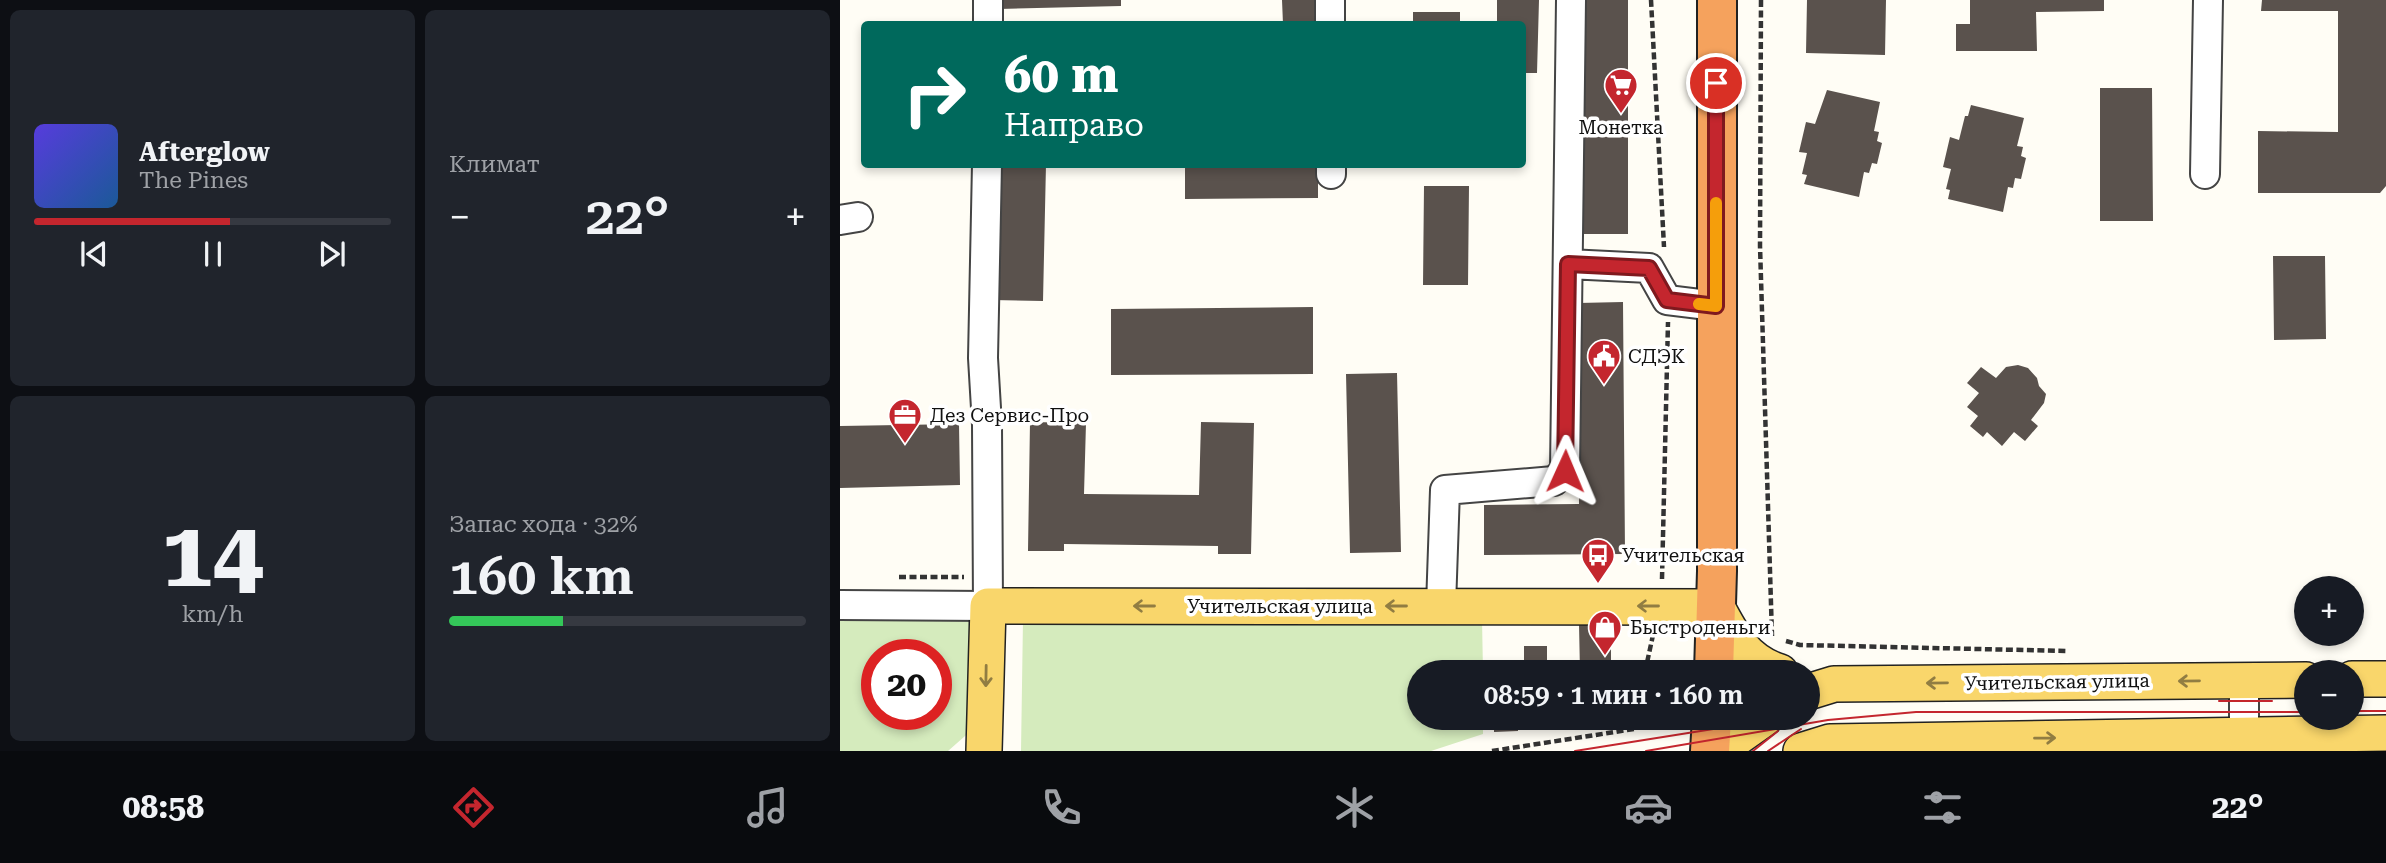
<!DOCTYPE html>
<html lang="ru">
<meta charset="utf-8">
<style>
:root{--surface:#171b24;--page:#20242c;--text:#f1f3f6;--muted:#9ea1a6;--line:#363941;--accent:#c4262e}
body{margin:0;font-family:"Roboto Serif",serif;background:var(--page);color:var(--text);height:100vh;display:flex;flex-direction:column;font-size:26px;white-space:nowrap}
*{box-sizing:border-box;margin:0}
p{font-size:23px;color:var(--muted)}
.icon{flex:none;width:38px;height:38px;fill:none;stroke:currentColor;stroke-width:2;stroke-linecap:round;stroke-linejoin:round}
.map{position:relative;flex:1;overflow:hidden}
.drawer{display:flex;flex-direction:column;gap:10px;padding:10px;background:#0d0f14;width:840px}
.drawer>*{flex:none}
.top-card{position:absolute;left:21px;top:21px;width:665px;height:147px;border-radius:7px;box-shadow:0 4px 10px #0003;background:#00695c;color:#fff;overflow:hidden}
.buttons{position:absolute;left:1454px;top:576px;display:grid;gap:14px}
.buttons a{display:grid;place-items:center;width:70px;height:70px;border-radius:50%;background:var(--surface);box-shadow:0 4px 10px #0003;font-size:35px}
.speed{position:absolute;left:21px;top:639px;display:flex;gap:14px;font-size:35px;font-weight:700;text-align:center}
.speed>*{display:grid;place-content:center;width:91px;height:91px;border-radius:50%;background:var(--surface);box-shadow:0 4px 10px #0003;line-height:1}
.speed .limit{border:10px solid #d22;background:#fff;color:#111}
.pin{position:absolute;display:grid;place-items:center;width:60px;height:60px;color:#fff;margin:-30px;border:4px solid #fff;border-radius:50%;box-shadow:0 2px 7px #0007}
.me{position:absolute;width:77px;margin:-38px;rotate:1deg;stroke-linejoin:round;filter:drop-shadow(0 0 5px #0008)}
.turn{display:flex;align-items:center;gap:24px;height:147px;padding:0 28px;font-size:32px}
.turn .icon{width:91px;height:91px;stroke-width:2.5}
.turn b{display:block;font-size:49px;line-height:60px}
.big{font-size:52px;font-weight:600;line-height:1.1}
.drawer .card{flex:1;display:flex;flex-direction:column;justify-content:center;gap:10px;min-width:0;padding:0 24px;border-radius:10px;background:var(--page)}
.drawer .dial{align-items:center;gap:0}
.dial b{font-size:91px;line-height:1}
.song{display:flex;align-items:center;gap:21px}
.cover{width:84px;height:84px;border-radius:10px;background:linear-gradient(135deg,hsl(250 70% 55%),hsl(210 70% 35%))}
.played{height:7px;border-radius:4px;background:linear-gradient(90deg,var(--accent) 55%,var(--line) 55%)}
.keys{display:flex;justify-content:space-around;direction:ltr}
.heat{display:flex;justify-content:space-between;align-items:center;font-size:38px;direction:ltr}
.charge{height:10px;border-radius:5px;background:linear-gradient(90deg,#34c759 32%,var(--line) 0)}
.drawer .tiles{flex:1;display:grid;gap:10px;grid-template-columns:repeat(2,1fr)}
.trip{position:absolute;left:567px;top:660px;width:413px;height:70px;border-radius:35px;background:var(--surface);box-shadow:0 4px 10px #0003;font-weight:600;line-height:70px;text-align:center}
.menu{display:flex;height:112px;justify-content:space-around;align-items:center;background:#090b0e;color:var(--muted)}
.menu .icon{width:49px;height:49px}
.menu .current{color:var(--accent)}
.menu b{font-size:32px;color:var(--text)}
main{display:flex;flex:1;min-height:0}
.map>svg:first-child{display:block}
.green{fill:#d5ebbd;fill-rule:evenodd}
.building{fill:#5a524d}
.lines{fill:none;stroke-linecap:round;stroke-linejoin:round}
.minor-casing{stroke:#444;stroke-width:32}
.major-casing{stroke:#222;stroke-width:38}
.highway-casing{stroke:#222;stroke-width:42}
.path{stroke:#333;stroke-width:4.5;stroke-dasharray:7 3.5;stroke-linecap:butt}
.minor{stroke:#fff;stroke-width:28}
.major{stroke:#f9d66b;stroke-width:35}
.highway{stroke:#f5a25d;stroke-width:38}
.tram{stroke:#c4262e;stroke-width:2}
.oneway{stroke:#917d42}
.route-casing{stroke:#7f191e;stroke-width:18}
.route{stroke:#c4262e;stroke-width:12}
.slow{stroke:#f59e0b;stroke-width:12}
.labels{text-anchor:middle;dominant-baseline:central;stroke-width:7;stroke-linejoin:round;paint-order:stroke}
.poi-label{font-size:19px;fill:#111;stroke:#fff;text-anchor:start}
.street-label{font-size:19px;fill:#111;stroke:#fff}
</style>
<main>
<section class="drawer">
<div class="tiles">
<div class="card">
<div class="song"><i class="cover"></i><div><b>Afterglow</b><p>The Pines</p></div></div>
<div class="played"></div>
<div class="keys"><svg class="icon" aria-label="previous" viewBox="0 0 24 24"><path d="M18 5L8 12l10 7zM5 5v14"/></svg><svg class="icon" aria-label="pause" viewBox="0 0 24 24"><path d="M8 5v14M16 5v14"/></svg><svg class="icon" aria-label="next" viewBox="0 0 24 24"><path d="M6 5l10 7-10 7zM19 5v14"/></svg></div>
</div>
<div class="card"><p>Климат</p>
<div class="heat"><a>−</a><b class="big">22°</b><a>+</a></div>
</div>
<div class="card dial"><b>14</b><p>km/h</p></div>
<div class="card"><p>Запас хода · 32%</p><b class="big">160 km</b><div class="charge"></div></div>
</div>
</section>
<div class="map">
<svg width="1546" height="751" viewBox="0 0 1546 751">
<rect width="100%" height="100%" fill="#fffdf5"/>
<path class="green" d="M183,619H642L643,672H579V718H643V734L591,751H181Z
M0,621H135L133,729L108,751H0ZM37,654H96V714H37Z"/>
<path class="building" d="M159,0H281V6L159,9Z
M442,0H477V24H443Z
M657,0H699L697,73H682V24H657Z
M738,0H788V234H739Z
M967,0H1046L1045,55L966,53Z
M1130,0H1264V11L1196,12L1197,51H1116V24H1130Z
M1422,0H1546V186L1540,193H1418V131L1498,132V11H1421Z
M573,12H620V24H573Z
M1260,88H1312L1313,221H1260Z
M987,90L1040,102L1034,131L1039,132L1037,141L1042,143L1037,164L1032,163L1029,173L1024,172L1019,197L964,184L967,175L962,174L967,153L959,152L966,122L975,124Z
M1131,105L1184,118L1177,146L1183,147L1181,156L1186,158L1181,179L1175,178L1173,188L1168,187L1163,212L1108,199L1110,190L1106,189L1111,169L1103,167L1110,137L1119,140L1125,116H1128Z
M155,164H206L203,301L152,300Z
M345,164H478V198L345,199Z
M584,186H629L628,285H583Z
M1433,256H1485L1486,339L1434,340Z
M783,302L785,554L644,555V505L739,504L738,303Z
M473,307V374L271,375V309Z
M1178,365L1188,368L1197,378L1199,386L1206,394L1204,403L1191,420L1198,426L1185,441L1174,432L1162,446L1147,432L1143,437L1130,426L1138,416L1127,407L1139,393L1127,383L1141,367L1156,378L1166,367Z
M557,373L561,552L510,553L506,374Z
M190,422L246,423L244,494L359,495L361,422L414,423L411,554H378V546L224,544V551H188Z
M119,424L120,485L0,488V426Z
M739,624H771V672H740Z
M684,646H707V672H684Z
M654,718H678V731L654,732Z"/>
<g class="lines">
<defs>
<path id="minor" d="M148,0V24
M490,0V24
M491,164V174
M1365,174L1368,0
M0,220L18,217
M728,264L809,268L827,300L876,306
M0,605L148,606L147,425L143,358L147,164
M601,606L605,490L714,481L725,471L731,0
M1404,680V751"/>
<path id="major" d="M1512,679H1546
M968,692L994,684L1466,680
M144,751L148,606L877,607C892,636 906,662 940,672
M878,751L925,718
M961,751L990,742L1546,733"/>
<path id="highway" d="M874,672L877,571V0
M870,751L872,718"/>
</defs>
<use href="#minor" class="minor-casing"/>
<use href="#major" class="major-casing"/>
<use href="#highway" class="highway-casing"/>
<path class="path" d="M811,0L824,247
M921,0L920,246L932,636
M59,577H124
M822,579L828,322
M946,641L960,645L1227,651
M805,672L813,635
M652,751L794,729L796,718"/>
<use href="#minor" class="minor"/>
<use href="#major" class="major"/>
<use href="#highway" class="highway"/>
<path class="tram" d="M1379,701H1432
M1512,711H1546
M735,751L911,723
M806,751L988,720L1076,712H1466
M913,751L938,731
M928,751L961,729"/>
</g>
<defs><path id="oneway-shaft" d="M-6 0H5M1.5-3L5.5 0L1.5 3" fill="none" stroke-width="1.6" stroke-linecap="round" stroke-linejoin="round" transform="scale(1.75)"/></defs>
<g class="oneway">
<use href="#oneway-shaft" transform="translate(304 606) rotate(-180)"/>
<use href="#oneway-shaft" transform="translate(556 606) rotate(-180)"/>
<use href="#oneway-shaft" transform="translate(808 606) rotate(-180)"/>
<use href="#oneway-shaft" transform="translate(146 676) rotate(91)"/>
<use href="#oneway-shaft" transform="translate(1349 681) rotate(179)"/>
<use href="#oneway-shaft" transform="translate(1097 683) rotate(179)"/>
<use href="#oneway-shaft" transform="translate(1205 738) rotate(-1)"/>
</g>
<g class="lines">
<defs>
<path id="route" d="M725,471L728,264L809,268L827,300L876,306V83"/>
</defs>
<use href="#route" class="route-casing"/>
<use href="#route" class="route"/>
<path class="slow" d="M859,304L876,306V203"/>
</g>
<defs>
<symbol id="supermarket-pin" viewBox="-11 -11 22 30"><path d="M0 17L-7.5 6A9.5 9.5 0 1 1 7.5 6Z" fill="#c4262e" stroke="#fff"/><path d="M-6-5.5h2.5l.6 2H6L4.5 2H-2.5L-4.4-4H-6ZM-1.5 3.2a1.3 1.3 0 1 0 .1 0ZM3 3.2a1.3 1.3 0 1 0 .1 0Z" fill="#fff"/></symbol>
<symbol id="civic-pin" viewBox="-11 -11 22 30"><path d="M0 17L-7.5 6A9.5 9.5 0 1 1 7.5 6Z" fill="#c4262e" stroke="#fff"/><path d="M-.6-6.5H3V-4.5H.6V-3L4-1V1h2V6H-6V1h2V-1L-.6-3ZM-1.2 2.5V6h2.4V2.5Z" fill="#fff"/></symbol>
<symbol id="office-pin" viewBox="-11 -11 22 30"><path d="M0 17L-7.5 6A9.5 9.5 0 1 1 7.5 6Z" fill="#c4262e" stroke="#fff"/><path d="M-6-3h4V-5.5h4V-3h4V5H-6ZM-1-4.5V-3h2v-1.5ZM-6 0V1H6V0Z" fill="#fff"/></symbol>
<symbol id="bus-pin" viewBox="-11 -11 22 30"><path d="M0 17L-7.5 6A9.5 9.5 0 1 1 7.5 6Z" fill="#c4262e" stroke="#fff"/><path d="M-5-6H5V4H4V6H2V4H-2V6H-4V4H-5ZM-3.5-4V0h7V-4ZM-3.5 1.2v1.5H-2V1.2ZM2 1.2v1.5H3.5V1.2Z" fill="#fff"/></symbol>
<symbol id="shop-pin" viewBox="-11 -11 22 30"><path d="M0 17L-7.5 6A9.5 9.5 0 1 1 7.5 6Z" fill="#c4262e" stroke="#fff"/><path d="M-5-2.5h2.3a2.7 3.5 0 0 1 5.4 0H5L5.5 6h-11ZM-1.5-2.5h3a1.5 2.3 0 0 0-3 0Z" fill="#fff"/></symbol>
</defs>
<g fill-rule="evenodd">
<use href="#supermarket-pin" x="762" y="66" width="38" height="52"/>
<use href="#civic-pin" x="745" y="337" width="38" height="52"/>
<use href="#office-pin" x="46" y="396" width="38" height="52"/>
<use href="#bus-pin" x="739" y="536" width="38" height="52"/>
<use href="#shop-pin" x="746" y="608" width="38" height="52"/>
</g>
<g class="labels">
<g class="poi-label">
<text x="781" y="127" text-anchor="middle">Монетка</text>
<text x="788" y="356">СДЭК</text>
<text x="90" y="415">Дез Сервис-Про</text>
<text x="782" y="555">Учительская</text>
<text x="790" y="627">Быстроденьги</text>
</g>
<g class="street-label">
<text x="440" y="606">Учительская улица</text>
<text transform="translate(1217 682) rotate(-1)">Учительская улица</text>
</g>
</g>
</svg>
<div class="buttons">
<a>+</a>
<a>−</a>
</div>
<div class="speed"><div class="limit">20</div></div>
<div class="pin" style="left:876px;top:83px;background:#d93025"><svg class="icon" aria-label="arrive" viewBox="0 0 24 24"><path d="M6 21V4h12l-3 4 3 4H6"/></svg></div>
<svg class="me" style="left:725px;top:471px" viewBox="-20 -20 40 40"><path d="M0-17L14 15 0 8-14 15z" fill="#c4262e" stroke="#fff" stroke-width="4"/></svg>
<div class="trip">08:59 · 1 мин · 160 m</div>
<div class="top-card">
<div class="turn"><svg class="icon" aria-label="right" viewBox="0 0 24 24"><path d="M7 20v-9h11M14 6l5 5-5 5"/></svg><div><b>60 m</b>Направо</div></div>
</div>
</div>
</main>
<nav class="menu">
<b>08:58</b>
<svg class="icon current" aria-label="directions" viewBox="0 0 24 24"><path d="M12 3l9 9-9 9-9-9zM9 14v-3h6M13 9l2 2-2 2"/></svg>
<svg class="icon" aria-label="music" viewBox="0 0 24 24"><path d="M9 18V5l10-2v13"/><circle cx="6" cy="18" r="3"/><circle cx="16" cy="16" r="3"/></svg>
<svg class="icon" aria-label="phone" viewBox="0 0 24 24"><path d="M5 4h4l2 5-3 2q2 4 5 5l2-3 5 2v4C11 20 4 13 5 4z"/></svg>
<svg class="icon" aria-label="climate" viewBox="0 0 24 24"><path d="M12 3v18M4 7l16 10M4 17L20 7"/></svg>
<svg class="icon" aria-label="car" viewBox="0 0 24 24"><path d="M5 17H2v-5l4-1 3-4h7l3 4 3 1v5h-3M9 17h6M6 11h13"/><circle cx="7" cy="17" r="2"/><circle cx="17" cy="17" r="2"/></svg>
<svg class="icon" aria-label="filters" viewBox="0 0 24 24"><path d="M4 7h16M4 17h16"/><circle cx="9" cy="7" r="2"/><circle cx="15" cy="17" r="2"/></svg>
<b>22°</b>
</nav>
